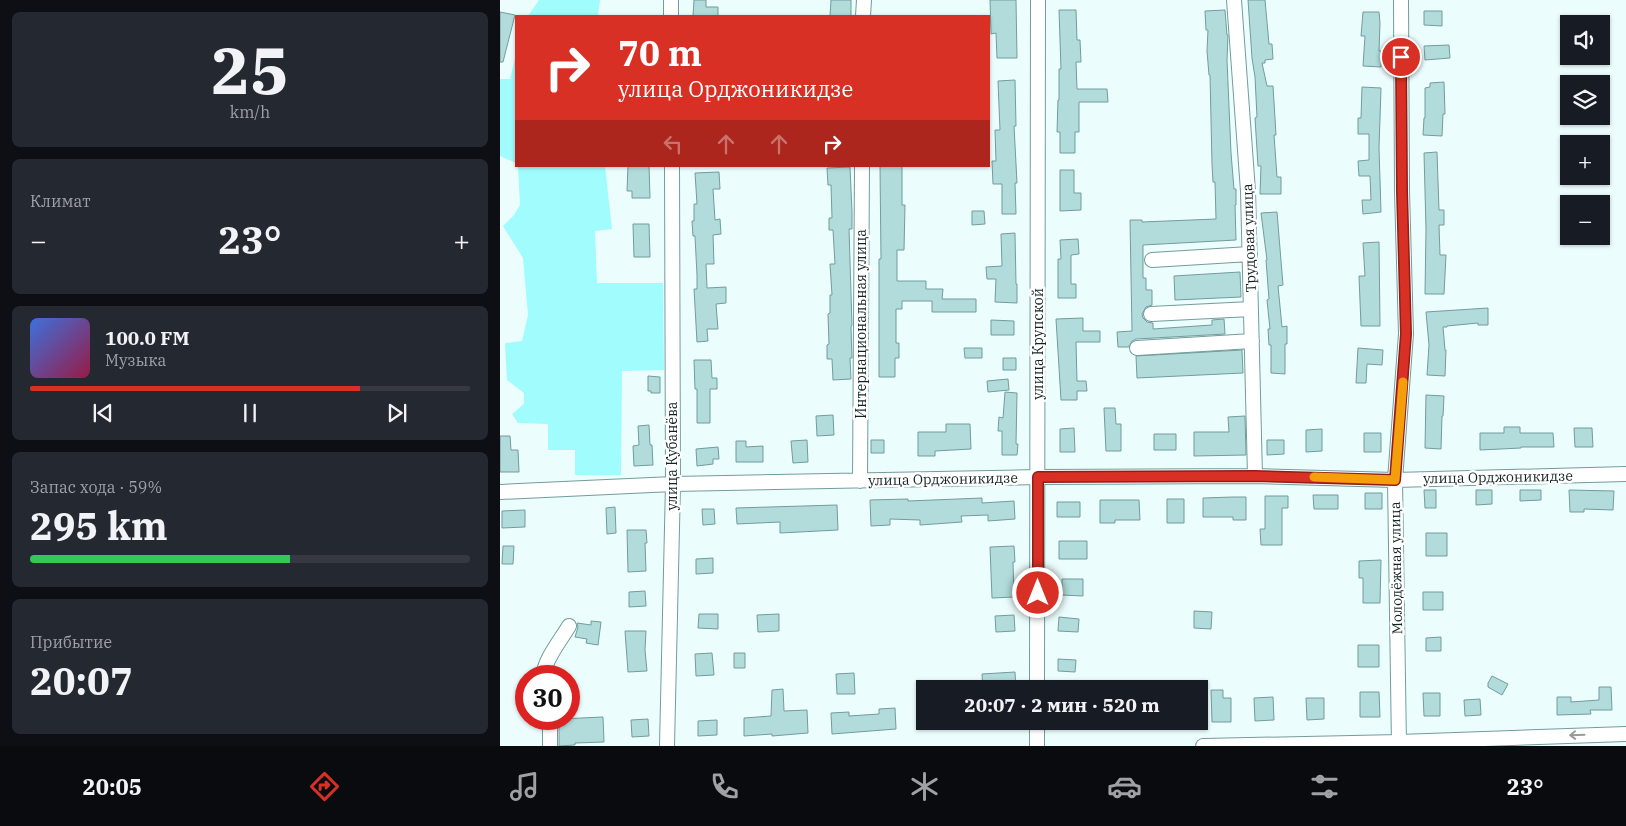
<!DOCTYPE html>
<html lang="ru">
<meta charset="utf-8">
<style>
:root{--surface:#171b24;--page:#242831;--text:#f1f3f6;--muted:#9ea1a6;--line:#363941;--accent:#d93025}
body{margin:0;font-family:"IBM Plex Serif",serif;background:var(--page);color:var(--text);height:100vh;display:flex;flex-direction:column;font-size:19px;white-space:nowrap}
*{box-sizing:border-box;margin:0}
p{font-size:16px;color:var(--muted)}
.icon{flex:none;width:28px;height:28px;fill:none;stroke:currentColor;stroke-width:2;stroke-linecap:round;stroke-linejoin:round}
.map{position:relative;flex:1;overflow:hidden}
.drawer{display:flex;flex-direction:column;gap:12px;padding:12px;background:#0d0f14;width:500px}
.drawer>*{flex:none}
.top-card{position:absolute;left:15px;top:15px;width:475px;height:152px;border-radius:0px;box-shadow:0 1px 4px #0004;background:#d93025;color:#fff;overflow:hidden}
.fabs{position:absolute;left:1060px;top:15px;display:grid;gap:10px}
.fabs a{display:grid;place-items:center;width:50px;height:50px;border-radius:0px;background:var(--surface);box-shadow:0 1px 4px #0004;font-size:25px}
.speed{position:absolute;left:15px;top:665px;display:flex;gap:10px;font-size:25px;font-weight:700;text-align:center}
.speed>*{display:grid;place-content:center;width:65px;height:65px;border-radius:50%;background:var(--surface);box-shadow:0 1px 4px #0004;line-height:1}
.speed .limit{border:8px solid #d22;background:#fff;color:#111}
.pin{position:absolute;display:grid;place-items:center;width:42px;height:42px;color:#fff;margin:-21px;border:2px solid #fff;border-radius:50%;box-shadow:0 1px 5px #0007}
.me{position:absolute;width:55px;margin:-28px;rotate:0deg;stroke-linejoin:round;filter:drop-shadow(0 0 4px #0008)}
.turn{display:flex;align-items:center;gap:18px;height:105px;padding:0 20px;font-size:22px}
.turn .icon{width:65px;height:65px;stroke-width:2.5}
.turn b{display:block;font-size:35px;line-height:42px}
.lanes{display:flex;align-items:center;height:48px;padding:0 20px;background:#0003;justify-content:center;gap:25px;direction:ltr}
.lanes .off{opacity:.35}
.big{font-size:38px;font-weight:700;line-height:1.1}
.drawer .card{flex:1;display:flex;flex-direction:column;justify-content:center;gap:8px;min-width:0;padding:0 18px;border-radius:8px;background:var(--page)}
.drawer .dial{align-items:center;gap:0}
.dial b{font-size:65px;line-height:1}
.song{display:flex;align-items:center;gap:15px}
.cover{width:60px;height:60px;border-radius:8px;background:linear-gradient(135deg,hsl(220 70% 55%),hsl(340 70% 35%))}
.played{height:5px;border-radius:2px;background:linear-gradient(90deg,var(--accent) 75%,var(--line) 75%)}
.keys{display:flex;justify-content:space-around;direction:ltr}
.heat{display:flex;justify-content:space-between;align-items:center;font-size:28px;direction:ltr}
.charge{height:8px;border-radius:4px;background:linear-gradient(90deg,#34c759 59%,var(--line) 0)}
.trip{position:absolute;left:416px;top:680px;width:292px;height:50px;border-radius:0px;background:var(--surface);box-shadow:0 1px 4px #0004;font-weight:700;line-height:50px;text-align:center}
.tabs{display:flex;height:80px;justify-content:space-around;align-items:center;background:#090b0e;color:var(--muted)}
.tabs .icon{width:35px;height:35px}
.tabs .active{color:var(--accent)}
.tabs b{font-size:22px;color:var(--text)}
main{display:flex;flex:1;min-height:0}
.map>svg:first-child{display:block}
.green{fill:#a0fcfd}
.building{fill:#b2dcdc;stroke:#739c9c}
.lines{fill:none;stroke-linecap:round;stroke-linejoin:round}
.minor-casing{stroke:#739c9c;stroke-width:16}
.minor{stroke:#fff;stroke-width:14}
.oneway{stroke:#959c9c}
.route-casing{stroke:#8d1f18;stroke-width:12}
.route{stroke:#d93025;stroke-width:9}
.slow{stroke:#f59e0b;stroke-width:9}
.labels{text-anchor:middle;dominant-baseline:central;stroke-width:5;stroke-linejoin:round;paint-order:stroke}
.street-label{font-size:14px;fill:#132323;stroke:#fff}
</style>
<main>
<section class="drawer">
<div class="card dial"><b>25</b><p>km/h</p></div>
<div class="card"><p>Климат</p>
<div class="heat"><a>−</a><b class="big">23°</b><a>+</a></div>
</div>
<div class="card">
<div class="song"><i class="cover"></i><div><b>100.0 FM</b><p>Музыка</p></div></div>
<div class="played"></div>
<div class="keys"><svg class="icon" aria-label="previous" viewBox="0 0 24 24"><path d="M18 5L8 12l10 7zM5 5v14"/></svg><svg class="icon" aria-label="pause" viewBox="0 0 24 24"><path d="M8 5v14M16 5v14"/></svg><svg class="icon" aria-label="next" viewBox="0 0 24 24"><path d="M6 5l10 7-10 7zM19 5v14"/></svg></div>
</div>
<div class="card"><p>Запас хода · 59%</p><b class="big">295 km</b><div class="charge"></div></div>
<div class="card"><p>Прибытие</p><b class="big">20:07</b></div>
</section>
<div class="map">
<svg width="1126" height="746" viewBox="0 0 1126 746">
<rect width="100%" height="100%" fill="#ecfdfd"/>
<path class="green" d="M39,0H100L98,16H28Z
M16,54V163L0,156V79H10Z
M18,166H105L112,229L95,231L97,283H163L164,370L122,371L121,475H75V450H48V424L18,423L12,414L24,404V393L7,380L5,343L22,341L28,315L23,258L3,226L14,215L20,205Z"/>
<path class="building" d="M194,0H206V7H218V16H193Z
M331,0H351V16H330Z
M490,0H516L517,58H497L496,33L491,34Z
M748,0H765L769,44H772L773,59L765,60V63H762L767,86H773L776,135H774L777,177H781V194H760L761,166H758L755,118L757,117L755,77L752,58Z
M559,10H576L577,40H580L581,62H576L577,89H607L608,102H579V132H575V153H560V132H557L558,100H559V69H561Z
M725,10L727,35H728L727,60L731,153L734,189H736V205H735L736,240L643,245V278H646V290H652V305L646,307L642,314L643,318L647,322L653,323V329L712,325V320L724,319L725,334L636,339L632,341L629,347H618L617,332L632,331L630,220H642V222L716,219L715,182H713L712,164L710,75H709L707,51L708,30H706L705,11Z
M924,11H942V26L924,25Z
M0,12L15,15L3,62H0Z
M863,12H879L880,23L879,51H882L881,67L863,66L865,36H861Z
M949,45L950,58L925,60L924,46Z
M515,80L516,126H514L517,183H515L516,214H502V184H493L492,161H496L495,130H500L498,81Z
M944,82L945,114H943L942,136L923,135L924,118H925V88L930,87V83Z
M862,87L881,88L879,148L881,212L863,214L862,200H871L870,176H859L858,161L869,160V134H858V118H861Z
M937,152L939,210H944V225H939L940,255H946L944,294H925L926,229L924,153Z
M128,166H149L150,198H132V191H127Z
M380,166H402V205H405L404,250H397V281H426V289H443L442,299H476V312H432V301H402V309H396V343H399V358H395V377H379V259H381Z
M350,167L352,212V229H349L352,325L351,327L352,358H350L351,379L333,380L332,359H327V345L329,344L328,314L330,313V295H332L330,264H335L333,230H329V218H332L331,185H328L327,168Z
M560,170H574V193H581V210L560,211Z
M219,172L220,189H213L215,220L220,219L221,234L213,235L214,264H206L207,288L226,287V303L216,304L218,329H207L208,341L197,342L194,289H197V275L195,236H193L192,221H194V204H197L195,173Z
M472,211H484L485,224L472,225Z
M777,212L783,285L778,286L782,327L787,326V344H785V374L771,373V345H769L768,329H770L767,300L769,299L766,260H767L761,213Z
M133,224H149L150,257H134Z
M515,233L516,284H517V303L495,302L496,279H487L486,267L502,266L501,234Z
M578,239L579,254L571,255V284H576V298H558V259H561L560,240Z
M879,242L880,326H861L859,276H865L863,243Z
M740,272L741,297L675,300L674,276Z
M988,308V325H978V323L947,326V327H943L945,350H946L945,376L927,375L929,345L926,312Z
M583,318V331H600V342H576L577,381H586L587,391H577V400H561L556,319Z
M491,320L514,321V335H491Z
M464,348H482V358H465Z
M858,348L883,350L882,365L867,364L866,383H856Z
M742,350L743,373L637,378L636,356Z
M503,358H516V370H503Z
M194,360H211L212,378H217V389H210V423H197V389H195Z
M148,376L160,377V393H151V391H148Z
M508,379L509,390L488,392L487,381Z
M505,392L517,393L516,444H518L517,455H502V431H498L499,417L503,418Z
M926,395L944,396L943,416H942L941,449L925,448Z
M604,408H615L616,424H621V451H606Z
M333,415L334,435L317,436L316,416Z
M745,416L746,455L694,456V432H729L728,417Z
M446,424H470L471,449L435,451V456H418V432H446Z
M149,425L150,445H152L153,465L134,466L133,446L139,445L138,426Z
M1004,427H1020V433H1053L1054,447H1021V448L980,450V433H1004Z
M574,428L575,452H560V429Z
M1074,428H1092L1093,447H1075Z
M822,429V451L806,452V430Z
M864,433H881V452H864Z
M654,434H676V450H654Z
M0,436H10L11,450H18L19,472H0Z
M307,440L308,462L293,463L291,441Z
M371,440H384V453H371Z
M767,440H784V454L767,455Z
M236,441H246V447L263,446V462H236Z
M218,447L219,459H213V464L197,466L196,449Z
M924,490H936V508H925Z
M976,490H992V504L976,505Z
M1020,490H1041V500L1020,501Z
M1069,490L1114,491L1113,510L1084,509V512H1070Z
M865,493H882V509H865Z
M813,495H838V509H814Z
M765,496H788V508H782V545H761L760,529H765Z
M733,497H746V520H733V517H703V498Z
M482,498V503L514,501L515,519L488,521V515L461,516L462,522L420,525V520L390,519V525L371,526L370,500L408,499V501Z
M667,499H684V523H667Z
M600,500H639L640,520H615V523H600Z
M557,502H580V517H557Z
M337,505L338,530L280,533V522L237,524L236,508Z
M115,507L116,533L107,534L106,508Z
M202,509H214L215,524L203,525Z
M25,510V527L2,528V511Z
M127,530H146L147,543H145L146,571L128,572Z
M926,533H947V556H926Z
M559,541H587V559H559Z
M3,546H14L13,564H2Z
M514,546L515,562H513L514,597L492,598L490,547Z
M213,558V573L196,574V559Z
M881,560L880,603H863V578H859V561Z
M562,579H583V596L562,595Z
M145,591L146,606L129,607V592Z
M923,592H943V610H923Z
M694,611L712,612L711,629L694,628Z
M199,614H218V629L198,628Z
M279,614V631L258,632L257,615Z
M514,615L515,631L496,632L495,616Z
M559,617L579,619L578,632L558,631Z
M91,621L101,622L98,645L86,643L87,639L75,637L78,627L77,623L91,625Z
M125,631H146L145,650L147,671L128,672Z
M941,637V651H926V638Z
M858,645H879V667H858Z
M212,653L214,675L196,676L195,654Z
M234,653H245V668H234Z
M558,659L576,660L575,672L558,671Z
M515,672L516,689H483L482,674Z
M354,673L355,694H337L336,674Z
M992,676L1008,684L1002,695L988,687V683Z
M1099,687H1111L1112,710H1090L1091,714L1057,715V697H1071V702L1099,700Z
M283,689L284,711L307,710L308,733L272,736V734L244,736V718L271,716L272,690Z
M711,690H723V698H731V722H712Z
M860,692H879L880,717H860Z
M923,693H940V716H924Z
M773,697L774,720L755,721L754,698Z
M806,698H824V719L807,720Z
M980,699L981,715L965,716L964,700Z
M395,708L396,729L332,734L331,713L349,712V716L379,714V709Z
M103,717L104,742L75,743V745L59,746V719Z
M148,719L149,736L132,737L131,720Z
M217,720V735L198,736V721Z"/>
<g class="lines">
<defs>
<path id="minor" d="M171,0V16
M734,0L748,191L755,476
M363,16L364,0
M652,260L750,254
M651,314L751,309
M637,348L752,341
M360,481L362,166
M0,492L173,484L538,477L755,476L895,480L1126,474
M44,676C42,663 62,638 69,626
M537,689L538,0
M50,746V719
M167,746L173,484L172,166
M537,746V721
M703,746L899,742L1126,734
M899,746L895,480L906,334L902,191L901,0"/>
</defs>
<use href="#minor" class="minor-casing"/>
<use href="#minor" class="minor"/>
</g>
<defs><path id="oneway-shaft" d="M-6 0H5M1.5-3L5.5 0L1.5 3" fill="none" stroke-width="1.6" stroke-linecap="round" stroke-linejoin="round" transform="scale(1.25)"/></defs>
<use class="oneway" href="#oneway-shaft" transform="translate(1077 735) rotate(178)"/>
<g class="lines">
<defs>
<path id="route" d="M538,593V477L755,476L895,480L906,334L902,191L901,57"/>
</defs>
<use href="#route" class="route-casing"/>
<use href="#route" class="route"/>
<path class="slow" d="M814,477L895,480L903,382"/>
</g>
<g class="labels">
<g class="street-label">
<text transform="translate(749 238) rotate(-92)">Трудовая улица</text>
<text transform="translate(361 324) rotate(-90)">Интернациональная улица</text>
<text transform="translate(538 344) rotate(-90)">улица Крупской</text>
<text transform="translate(172 456) rotate(-90)">улица Кубанёва</text>
<text transform="translate(998 477) rotate(-1)">улица Орджоникидзе</text>
<text transform="translate(443 479) rotate(-1)">улица Орджоникидзе</text>
<text transform="translate(896 568) rotate(-91)">Молодёжная улица</text>
</g>
</g>
</svg>
<div class="fabs">
<a><svg class="icon" aria-label="sound" viewBox="0 0 24 24"><path d="M4 9h4l5-4v14l-5-4H4zM17 9q2 3 0 6"/></svg></a>
<a><svg class="icon" aria-label="layers" viewBox="0 0 24 24"><path d="M12 4l9 5-9 5-9-5zM3 14l9 5 9-5"/></svg></a>
<a>+</a>
<a>−</a>
</div>
<div class="speed"><div class="limit">30</div></div>
<div class="pin" style="left:901px;top:57px;background:#d93025"><svg class="icon" aria-label="arrive" viewBox="0 0 24 24"><path d="M6 21V4h12l-3 4 3 4H6"/></svg></div>
<svg class="me" style="left:538px;top:593px" viewBox="-20 -20 40 40"><circle r="17" fill="#d93025" stroke="#fff" stroke-width="3"/><path d="M0-11L8 9 0 5-8 9z" fill="#fff"/></svg>
<div class="trip">20:07 · 2 мин · 520 m</div>
<div class="top-card">
<div class="turn"><svg class="icon" aria-label="right" viewBox="0 0 24 24"><path d="M7 20v-9h11M14 6l5 5-5 5"/></svg><div><b>70 m</b>улица Орджоникидзе</div></div>
<div class="lanes"><svg class="icon off" aria-label="left" viewBox="0 0 24 24"><path d="M17 20v-9H6M10 6l-5 5 5 5"/></svg><svg class="icon off" aria-label="ahead" viewBox="0 0 24 24"><path d="M12 20V5M6 11l6-6 6 6"/></svg><svg class="icon off" aria-label="ahead" viewBox="0 0 24 24"><path d="M12 20V5M6 11l6-6 6 6"/></svg><svg class="icon" aria-label="right" viewBox="0 0 24 24"><path d="M7 20v-9h11M14 6l5 5-5 5"/></svg></div>
</div>
</div>
</main>
<nav class="tabs">
<b>20:05</b>
<svg class="icon active" aria-label="directions" viewBox="0 0 24 24"><path d="M12 3l9 9-9 9-9-9zM9 14v-3h6M13 9l2 2-2 2"/></svg>
<svg class="icon" aria-label="music" viewBox="0 0 24 24"><path d="M9 18V5l10-2v13"/><circle cx="6" cy="18" r="3"/><circle cx="16" cy="16" r="3"/></svg>
<svg class="icon" aria-label="phone" viewBox="0 0 24 24"><path d="M5 4h4l2 5-3 2q2 4 5 5l2-3 5 2v4C11 20 4 13 5 4z"/></svg>
<svg class="icon" aria-label="climate" viewBox="0 0 24 24"><path d="M12 3v18M4 7l16 10M4 17L20 7"/></svg>
<svg class="icon" aria-label="car" viewBox="0 0 24 24"><path d="M5 17H2v-5l4-1 3-4h7l3 4 3 1v5h-3M9 17h6M6 11h13"/><circle cx="7" cy="17" r="2"/><circle cx="17" cy="17" r="2"/></svg>
<svg class="icon" aria-label="filters" viewBox="0 0 24 24"><path d="M4 7h16M4 17h16"/><circle cx="9" cy="7" r="2"/><circle cx="15" cy="17" r="2"/></svg>
<b>23°</b>
</nav>
